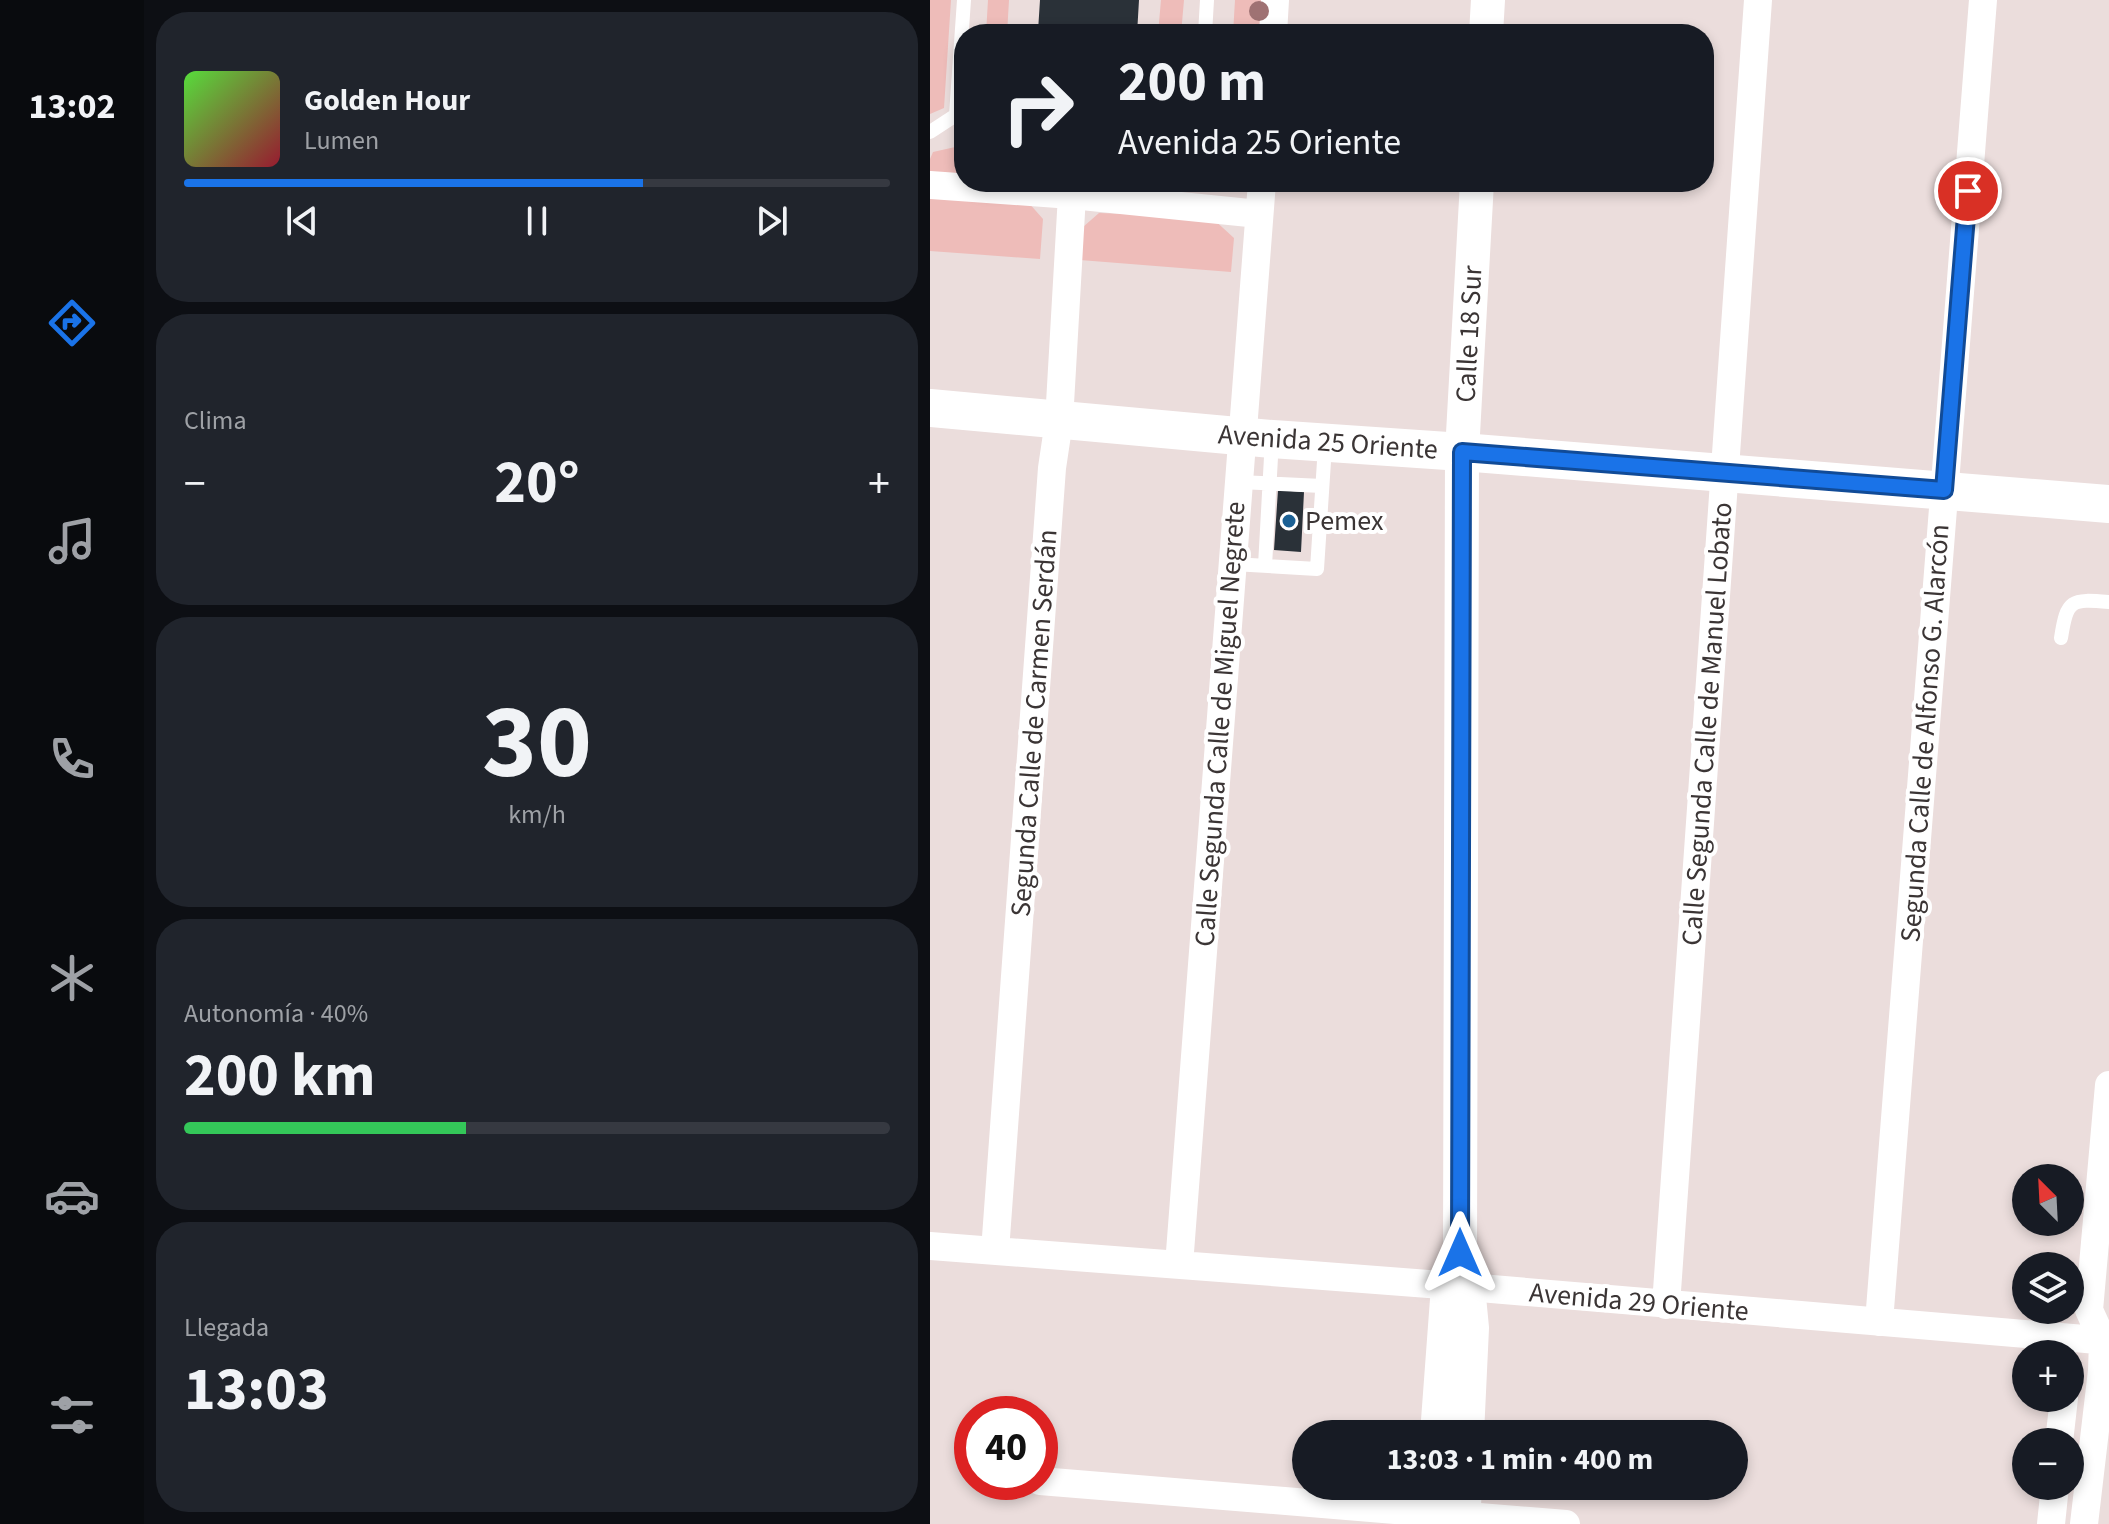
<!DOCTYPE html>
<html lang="es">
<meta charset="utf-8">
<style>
:root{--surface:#171b24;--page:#20242c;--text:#f1f3f6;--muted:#9ea1a6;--line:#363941;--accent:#1a73e8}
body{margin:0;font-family:"Source Sans 3",sans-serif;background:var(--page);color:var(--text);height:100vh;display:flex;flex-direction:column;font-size:30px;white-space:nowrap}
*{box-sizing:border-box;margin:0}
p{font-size:26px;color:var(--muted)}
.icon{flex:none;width:44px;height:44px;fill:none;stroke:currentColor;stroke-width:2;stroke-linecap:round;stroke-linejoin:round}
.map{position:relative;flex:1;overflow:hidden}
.sheet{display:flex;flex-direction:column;gap:12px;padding:12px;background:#0d0f14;width:786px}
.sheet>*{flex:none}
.top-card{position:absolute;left:24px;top:24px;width:760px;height:168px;border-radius:32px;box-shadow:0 4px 12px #0003;background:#171b24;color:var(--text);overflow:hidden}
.needle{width:52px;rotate:336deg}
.controls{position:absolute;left:1082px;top:1164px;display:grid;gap:16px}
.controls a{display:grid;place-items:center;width:72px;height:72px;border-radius:50%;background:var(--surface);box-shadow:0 4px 12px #0003;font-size:40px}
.speed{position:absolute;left:24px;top:1396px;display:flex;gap:16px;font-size:40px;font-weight:700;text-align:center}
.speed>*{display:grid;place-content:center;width:104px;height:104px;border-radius:50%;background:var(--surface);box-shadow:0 4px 12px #0003;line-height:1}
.speed .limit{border:12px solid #d22;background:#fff;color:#111}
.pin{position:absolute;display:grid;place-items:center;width:68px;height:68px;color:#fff;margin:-34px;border:4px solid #fff;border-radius:50%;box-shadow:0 2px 8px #0007}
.me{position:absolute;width:88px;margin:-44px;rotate:0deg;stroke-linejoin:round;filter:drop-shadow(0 0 6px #0008)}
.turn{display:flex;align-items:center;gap:28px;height:168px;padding:0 32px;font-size:36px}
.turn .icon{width:104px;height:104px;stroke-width:2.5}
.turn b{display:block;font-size:56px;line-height:68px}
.big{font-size:60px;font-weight:700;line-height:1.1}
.sheet .card{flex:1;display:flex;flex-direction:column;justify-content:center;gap:12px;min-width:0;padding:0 28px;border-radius:32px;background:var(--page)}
.sheet .dial{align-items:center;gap:0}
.dial b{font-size:104px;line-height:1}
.song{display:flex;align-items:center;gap:24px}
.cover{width:96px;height:96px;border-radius:12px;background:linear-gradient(135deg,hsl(110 70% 55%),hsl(350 70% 35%))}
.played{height:8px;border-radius:4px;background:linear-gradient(90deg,var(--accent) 65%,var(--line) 65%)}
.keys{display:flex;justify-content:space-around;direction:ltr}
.heat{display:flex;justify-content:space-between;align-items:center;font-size:44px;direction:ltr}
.charge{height:12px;border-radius:6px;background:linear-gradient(90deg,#34c759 40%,var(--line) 0)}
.trip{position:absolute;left:362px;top:1420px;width:456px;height:80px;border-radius:40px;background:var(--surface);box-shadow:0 4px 12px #0003;font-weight:700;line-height:80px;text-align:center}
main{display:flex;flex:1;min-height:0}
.dock{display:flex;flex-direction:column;width:144px;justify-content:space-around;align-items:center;background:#090b0e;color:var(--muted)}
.dock .icon{width:56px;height:56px}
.dock .on{color:var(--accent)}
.dock b{font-size:36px;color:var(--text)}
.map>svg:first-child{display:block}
.green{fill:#eebcb9}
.building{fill:#2a3138}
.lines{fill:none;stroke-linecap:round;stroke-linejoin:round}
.service{stroke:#fff;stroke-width:14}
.minor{stroke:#fff;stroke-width:28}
.tertiary{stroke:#fff;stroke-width:34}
.secondary{stroke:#fff;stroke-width:38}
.tree{fill:#9f7273}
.route-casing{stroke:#114b97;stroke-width:20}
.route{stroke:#1a73e8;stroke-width:14}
.poi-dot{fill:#1b6094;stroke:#fff;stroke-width:3}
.labels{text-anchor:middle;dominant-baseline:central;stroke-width:8;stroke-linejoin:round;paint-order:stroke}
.street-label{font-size:28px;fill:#3b3535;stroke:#fff}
.poi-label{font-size:28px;fill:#3b3535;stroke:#fff;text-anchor:start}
</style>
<main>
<nav class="dock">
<b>13:02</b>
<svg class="icon on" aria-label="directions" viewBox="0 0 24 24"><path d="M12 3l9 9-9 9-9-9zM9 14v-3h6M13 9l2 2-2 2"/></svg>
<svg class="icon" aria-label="music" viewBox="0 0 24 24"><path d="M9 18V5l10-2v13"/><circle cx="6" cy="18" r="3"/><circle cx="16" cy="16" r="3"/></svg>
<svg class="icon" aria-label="phone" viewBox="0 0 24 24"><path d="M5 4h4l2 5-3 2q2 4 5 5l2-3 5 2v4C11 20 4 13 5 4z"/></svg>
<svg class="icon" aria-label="climate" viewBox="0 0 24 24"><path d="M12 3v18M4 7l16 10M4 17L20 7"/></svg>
<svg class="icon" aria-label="car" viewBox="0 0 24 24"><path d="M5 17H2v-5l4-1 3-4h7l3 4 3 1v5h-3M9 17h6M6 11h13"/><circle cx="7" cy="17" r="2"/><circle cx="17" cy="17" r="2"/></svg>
<svg class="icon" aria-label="filters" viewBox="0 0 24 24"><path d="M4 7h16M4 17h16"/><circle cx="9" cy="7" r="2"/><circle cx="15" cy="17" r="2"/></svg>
</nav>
<section class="sheet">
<div class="card">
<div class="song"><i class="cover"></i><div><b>Golden Hour</b><p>Lumen</p></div></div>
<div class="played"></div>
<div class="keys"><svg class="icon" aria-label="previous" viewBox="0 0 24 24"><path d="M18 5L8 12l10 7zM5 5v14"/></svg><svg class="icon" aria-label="pause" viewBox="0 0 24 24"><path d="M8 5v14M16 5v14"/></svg><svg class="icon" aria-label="next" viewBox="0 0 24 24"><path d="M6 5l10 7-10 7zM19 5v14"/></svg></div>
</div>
<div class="card"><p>Clima</p>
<div class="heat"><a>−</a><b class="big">20°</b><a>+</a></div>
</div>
<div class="card dial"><b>30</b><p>km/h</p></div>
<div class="card"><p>Autonomía · 40%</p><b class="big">200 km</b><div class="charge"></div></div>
<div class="card"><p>Llegada</p><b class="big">13:03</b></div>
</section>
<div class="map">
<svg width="1179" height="1524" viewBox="0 0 1179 1524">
<rect width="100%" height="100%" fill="#ebdddc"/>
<path class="green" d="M0,0H21L14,108L0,114Z
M58,0H79L77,34H56Z
M231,0H254L251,34H228Z
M305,0H336L333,34H303Z
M34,145V174L0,172V159L3,152Z
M0,195L98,202L113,219L110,259L0,251Z
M169,213L281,217L304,238L301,272L150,260L153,227Z"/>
<path class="building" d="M110,0H209L207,34H126V32L108,31Z
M348,490L374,492L371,552L344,550Z"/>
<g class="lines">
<path class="service" d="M275,34L277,0
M26,115L34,0
M0,132L26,115L34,114
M309,482L392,486
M303,564L387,569L395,446
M335,566L342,439
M1131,638C1137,599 1141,599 1179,602"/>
<path class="minor" d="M343,34L345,0
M0,185L142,195L329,214
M0,1246L538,1287L1179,1341
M65,1251L122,468L129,421L142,195
M249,1265L332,182
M736,1305L828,0
M949,1322L1053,0
M1129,1442L1134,1398
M110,1481L636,1524
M1121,1524L1125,1486
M1154,1524L1172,1371L1173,1341L1159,1310L1179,1085"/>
<path class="tertiary" d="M556,34L558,0
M507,1434L518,1286L524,1269
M537,1434L542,1328L538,1287L530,1253L532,452L547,182
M500,1524L503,1486
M533,1524L535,1486"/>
<path class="secondary" d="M0,408L342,439L532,452L1179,504"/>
</g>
<circle class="tree" cx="329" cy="11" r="10"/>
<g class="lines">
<defs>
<path id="route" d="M530,1253L532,452L1014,490L1038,191"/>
</defs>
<use href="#route" class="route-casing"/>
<use href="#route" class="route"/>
</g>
<circle class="poi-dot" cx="359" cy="521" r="8"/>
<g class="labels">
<g class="street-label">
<text transform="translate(539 334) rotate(-87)">Calle 18 Sur</text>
<text transform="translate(398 442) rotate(4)">Avenida 25 Oriente</text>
<text transform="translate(104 723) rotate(-86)">Segunda Calle de Carmen Serdán</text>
<text transform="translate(290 724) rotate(-86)">Calle Segunda Calle de Miguel Negrete</text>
<text transform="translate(777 724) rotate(-86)">Calle Segunda Calle de Manuel Lobato</text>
<text transform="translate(995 733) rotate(-86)">Segunda Calle de Alfonso G. Alarcón</text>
<text transform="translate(709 1302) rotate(5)">Avenida 29 Oriente</text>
</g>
<g class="poi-label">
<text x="375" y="521">Pemex</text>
</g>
</g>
</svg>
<div class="controls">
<a><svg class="needle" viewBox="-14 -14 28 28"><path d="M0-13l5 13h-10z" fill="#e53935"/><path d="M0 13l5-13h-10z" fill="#9ea1a6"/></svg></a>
<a><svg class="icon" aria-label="layers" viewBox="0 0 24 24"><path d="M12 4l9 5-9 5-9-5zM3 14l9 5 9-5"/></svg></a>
<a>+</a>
<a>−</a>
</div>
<div class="speed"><div class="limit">40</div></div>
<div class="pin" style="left:1038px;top:191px;background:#d93025"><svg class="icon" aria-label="arrive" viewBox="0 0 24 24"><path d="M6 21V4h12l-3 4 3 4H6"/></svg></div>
<svg class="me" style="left:530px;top:1253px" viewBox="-20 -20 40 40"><path d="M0-17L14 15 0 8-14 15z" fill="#1a73e8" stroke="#fff" stroke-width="4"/></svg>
<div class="trip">13:03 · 1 min · 400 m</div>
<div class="top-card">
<div class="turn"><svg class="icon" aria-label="right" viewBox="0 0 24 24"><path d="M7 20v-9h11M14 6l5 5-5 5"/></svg><div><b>200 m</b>Avenida 25 Oriente</div></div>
</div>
</div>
</main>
